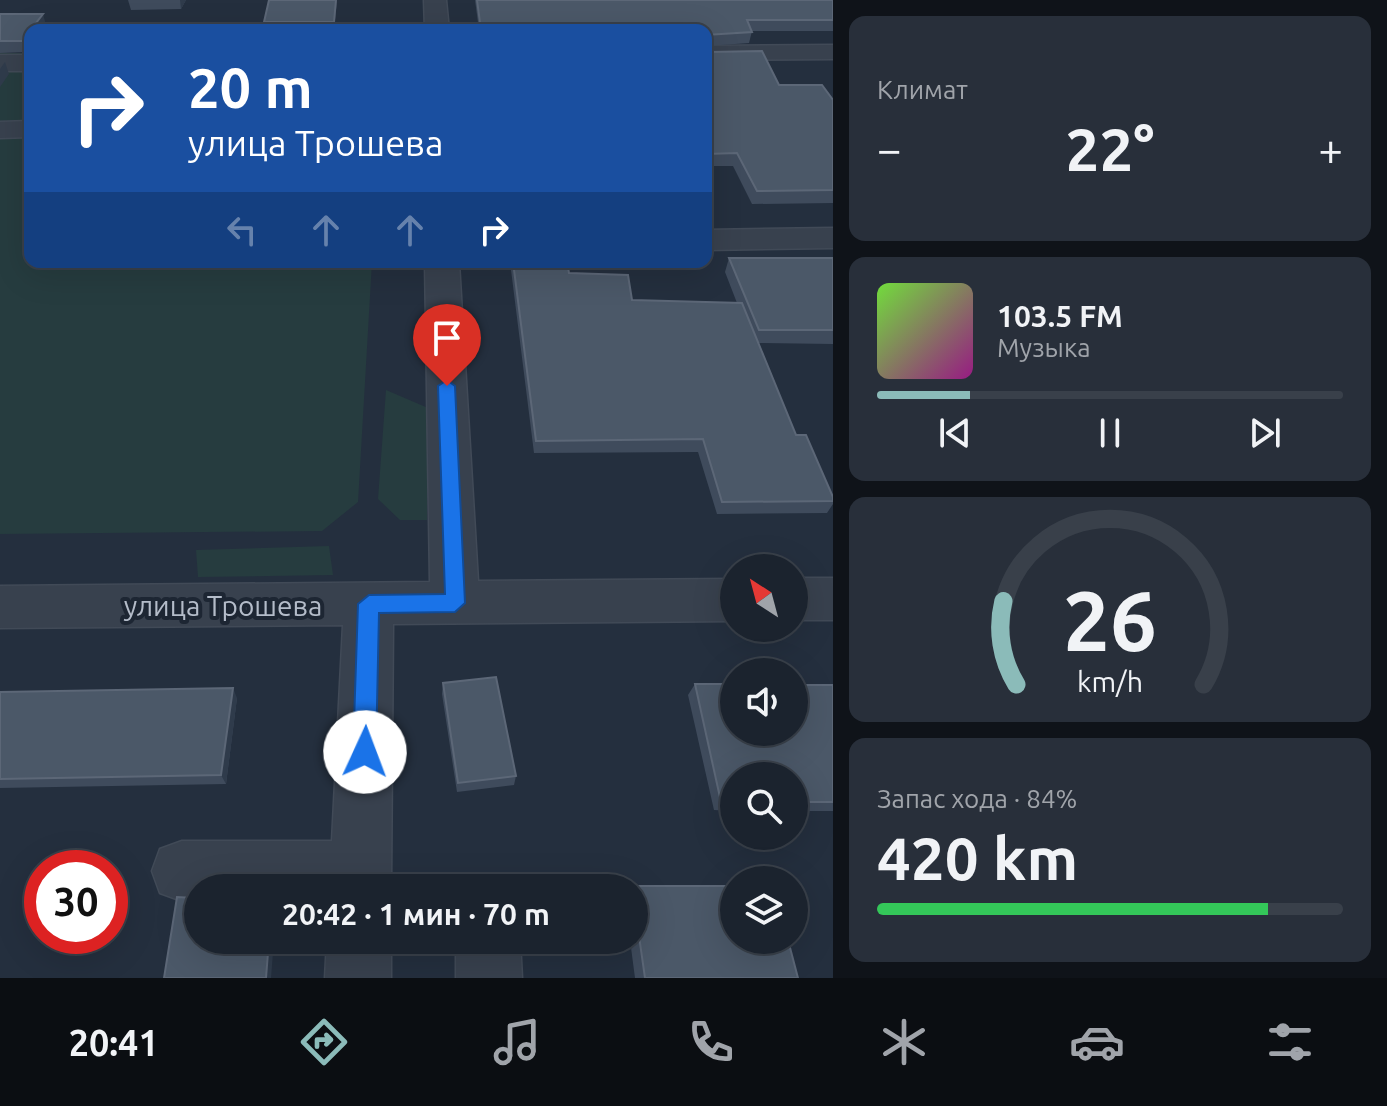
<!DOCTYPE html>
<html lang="ru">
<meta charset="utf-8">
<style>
:root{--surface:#1b232e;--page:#282f3a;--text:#f1f3f6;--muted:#a0a4aa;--line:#39404a;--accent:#8bbbb9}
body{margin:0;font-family:Ubuntu,sans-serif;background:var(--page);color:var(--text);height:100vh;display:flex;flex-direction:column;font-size:30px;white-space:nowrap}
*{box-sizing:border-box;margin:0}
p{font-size:26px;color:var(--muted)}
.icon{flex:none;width:44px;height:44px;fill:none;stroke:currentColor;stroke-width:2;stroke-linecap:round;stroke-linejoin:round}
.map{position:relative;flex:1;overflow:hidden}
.panel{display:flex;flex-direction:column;gap:16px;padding:16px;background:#0f1319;width:554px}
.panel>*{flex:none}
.guide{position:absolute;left:24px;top:24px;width:688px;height:244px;border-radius:16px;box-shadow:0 8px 32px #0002,0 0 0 2px var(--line);background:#1a4fa0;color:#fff;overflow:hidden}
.needle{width:52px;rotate:324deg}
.fabs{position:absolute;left:720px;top:554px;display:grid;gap:16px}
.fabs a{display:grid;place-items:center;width:88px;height:88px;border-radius:50%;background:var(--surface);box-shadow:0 8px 32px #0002,0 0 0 2px var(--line);font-size:40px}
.speed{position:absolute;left:24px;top:850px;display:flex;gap:16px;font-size:40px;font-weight:700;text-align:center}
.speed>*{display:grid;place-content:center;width:104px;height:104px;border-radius:50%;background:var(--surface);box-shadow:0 8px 32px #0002,0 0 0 2px var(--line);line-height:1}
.speed .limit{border:12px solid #d22;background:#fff;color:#111}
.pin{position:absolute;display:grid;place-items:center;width:68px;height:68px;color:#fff;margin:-82px -34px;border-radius:50% 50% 50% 0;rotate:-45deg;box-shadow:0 0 8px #0007}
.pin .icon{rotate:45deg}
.me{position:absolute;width:88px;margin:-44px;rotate:2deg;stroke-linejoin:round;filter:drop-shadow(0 0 6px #0008)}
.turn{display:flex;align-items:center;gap:28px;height:168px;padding:0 32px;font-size:36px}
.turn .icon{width:104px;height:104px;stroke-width:2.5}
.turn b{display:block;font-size:56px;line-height:68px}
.lanes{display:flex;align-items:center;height:76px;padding:0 32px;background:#0003;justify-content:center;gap:40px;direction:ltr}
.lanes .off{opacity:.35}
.big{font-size:60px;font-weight:700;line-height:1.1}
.panel .widget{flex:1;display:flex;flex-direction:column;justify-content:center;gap:12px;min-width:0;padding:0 28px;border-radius:16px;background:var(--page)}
.panel .dial{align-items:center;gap:0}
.dial svg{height:208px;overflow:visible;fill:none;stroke:var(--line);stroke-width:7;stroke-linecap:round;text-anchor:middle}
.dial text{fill:var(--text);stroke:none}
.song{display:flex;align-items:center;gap:24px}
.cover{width:96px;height:96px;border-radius:12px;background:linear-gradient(135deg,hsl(100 70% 55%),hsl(310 70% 35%))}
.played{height:8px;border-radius:4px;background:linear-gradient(90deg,var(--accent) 20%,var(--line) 20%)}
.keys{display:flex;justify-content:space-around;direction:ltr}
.heat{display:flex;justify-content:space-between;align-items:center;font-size:44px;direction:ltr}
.charge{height:12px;border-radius:6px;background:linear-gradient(90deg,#34c759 84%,var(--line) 0)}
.trip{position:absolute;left:184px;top:874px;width:464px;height:80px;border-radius:40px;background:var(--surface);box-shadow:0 8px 32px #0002,0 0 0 2px var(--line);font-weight:700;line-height:80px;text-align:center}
.tab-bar{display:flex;height:128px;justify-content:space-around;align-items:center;background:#0b0e12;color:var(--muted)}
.tab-bar .icon{width:56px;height:56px}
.tab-bar .current{color:var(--accent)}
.tab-bar b{font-size:36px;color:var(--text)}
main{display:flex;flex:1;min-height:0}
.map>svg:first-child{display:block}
.green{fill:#263c3f}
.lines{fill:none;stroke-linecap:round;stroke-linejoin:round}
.minor-casing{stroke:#414a57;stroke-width:3}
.minor{fill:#38414e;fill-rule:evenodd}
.wall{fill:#3f4b5c}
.shaded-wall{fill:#2f3b4b}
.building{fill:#4b5868;stroke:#5c6777;stroke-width:2}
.route{fill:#1a73e8;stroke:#114b97;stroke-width:2}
.labels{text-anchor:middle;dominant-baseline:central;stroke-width:8;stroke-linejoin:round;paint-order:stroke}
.street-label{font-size:28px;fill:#b4bcc9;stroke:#1d2633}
</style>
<main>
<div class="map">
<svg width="833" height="978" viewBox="0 0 833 978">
<rect width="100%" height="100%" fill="#242f3e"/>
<path class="green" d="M0,53H30V262H372L358,502L322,531L0,534Z
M386,390L428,408L427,520H400L378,499Z
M329,546L333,575L198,577L196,550Z"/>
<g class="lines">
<defs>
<path id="minor" d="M424,0H446L449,30H425Z
M833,45V59L706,60V46Z
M0,55H30V71H0Z
M30,121V137L0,138V122Z
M833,228V248L706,250V230Z
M425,262H459L478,581L734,579V621L393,624L391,888H198V902L182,901L160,893L152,871L160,849L182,841H332L343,625L0,628V586L430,582Z
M794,578H833V620H794Z
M327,940H391V978H325Z
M456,940H520L522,978H456Z"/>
</defs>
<use href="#minor" class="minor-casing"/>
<use href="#minor" class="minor"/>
</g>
<path class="wall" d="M128,0H186L181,9L131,10Z
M269,0H337L334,30H265L264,22Z
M475,0H833V31H752L749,43L708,46L709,52L779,85L833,100V203L752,204L733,166H706V30H479Z
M0,14L46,25L26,52L0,53Z
M729,258H833V344L759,343L796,435L833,497V504L827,513L717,514L698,452L534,453L510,262H567L569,273L632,300L737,303L725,272Z
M443,683L516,776L514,785L457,792L442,694Z
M695,684L833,685V811H794V776H734V811L714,810L688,695Z
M0,692L237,698L226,784L0,788Z
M632,886L798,978H635L630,940H634V888H630Z"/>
<path class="shaded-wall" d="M180,0H186L181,9Z
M336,0H337L334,30V22Z
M43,14L46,25L43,30H30Z
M30,30V47L26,52L22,41Z
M5,62L9,74L0,87V69Z
M233,688L237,698L226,784L221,775Z
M269,940H274L271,978H266Z"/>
<path class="building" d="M269,0H336L334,22H264Z
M477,0H833V20H747L752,32L706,35V30H481Z
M0,14H43L22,41H0Z
M706,35L709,52L762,51L779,85H822L833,100V190L757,191L737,153L706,154Z
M729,258H833V330H759Z
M513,262H567L569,273L628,275L632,300L742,303L796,435H806L833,497V501L722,502L703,439L536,441Z
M496,677L516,776L458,783L443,683Z
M695,684H734V732H794V685H833V802H794V776H734V802H721Z
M233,688L221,775L0,779V692Z
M274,884V888H198V940H269L266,978H164L177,897L194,898L195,886Z
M632,886H734V940H788L798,978H645L634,901V888H632Z"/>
<path class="route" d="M447,380L455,386L465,603L455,612L379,613L376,752L373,760L365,764L356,760L353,752L358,604L369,595L445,594L438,386Z"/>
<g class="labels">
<g class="street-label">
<text x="223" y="605">улица Трошева</text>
</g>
</g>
</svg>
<div class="fabs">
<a><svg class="needle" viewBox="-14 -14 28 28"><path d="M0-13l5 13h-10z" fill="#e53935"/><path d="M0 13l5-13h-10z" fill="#a0a4aa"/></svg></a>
<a><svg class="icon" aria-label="sound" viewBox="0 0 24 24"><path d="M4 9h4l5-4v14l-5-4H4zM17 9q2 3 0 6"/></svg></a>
<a><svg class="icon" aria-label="search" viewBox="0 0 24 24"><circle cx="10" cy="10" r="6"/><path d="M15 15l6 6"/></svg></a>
<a><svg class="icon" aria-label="layers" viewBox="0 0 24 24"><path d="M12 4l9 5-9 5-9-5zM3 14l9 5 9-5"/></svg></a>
</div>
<div class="speed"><div class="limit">30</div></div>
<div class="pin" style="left:447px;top:386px;background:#d93025"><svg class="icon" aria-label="arrive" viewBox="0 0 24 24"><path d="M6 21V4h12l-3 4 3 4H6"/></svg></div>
<svg class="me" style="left:365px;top:752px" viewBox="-20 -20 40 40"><circle r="19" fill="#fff"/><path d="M0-13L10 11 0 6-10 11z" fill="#1a73e8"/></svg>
<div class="trip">20:42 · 1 мин · 70 m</div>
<div class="guide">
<div class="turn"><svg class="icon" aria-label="right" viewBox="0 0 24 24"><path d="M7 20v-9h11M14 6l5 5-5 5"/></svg><div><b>20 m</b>улица Трошева</div></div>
<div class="lanes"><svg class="icon off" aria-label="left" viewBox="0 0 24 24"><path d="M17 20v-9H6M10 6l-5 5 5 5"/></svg><svg class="icon off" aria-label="ahead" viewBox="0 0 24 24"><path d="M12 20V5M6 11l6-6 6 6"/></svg><svg class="icon off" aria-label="ahead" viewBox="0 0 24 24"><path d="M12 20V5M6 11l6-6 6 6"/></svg><svg class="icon" aria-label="right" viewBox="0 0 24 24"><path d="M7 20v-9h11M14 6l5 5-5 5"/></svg></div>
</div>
</div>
<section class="panel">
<div class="widget"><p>Климат</p>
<div class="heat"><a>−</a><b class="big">22°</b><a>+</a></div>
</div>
<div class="widget">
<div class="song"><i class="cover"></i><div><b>103.5 FM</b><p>Музыка</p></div></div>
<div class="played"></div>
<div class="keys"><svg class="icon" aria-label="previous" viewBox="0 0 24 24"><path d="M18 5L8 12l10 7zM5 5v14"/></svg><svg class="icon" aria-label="pause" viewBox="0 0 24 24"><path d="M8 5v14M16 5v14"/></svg><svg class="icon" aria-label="next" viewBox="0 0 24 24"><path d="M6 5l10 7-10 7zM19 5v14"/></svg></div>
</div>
<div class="widget dial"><svg viewBox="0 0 100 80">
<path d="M14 69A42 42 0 1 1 86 69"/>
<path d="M14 69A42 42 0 0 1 9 37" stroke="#8bbbb9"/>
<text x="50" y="56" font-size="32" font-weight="700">26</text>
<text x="50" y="72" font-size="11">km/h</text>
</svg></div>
<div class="widget"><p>Запас хода · 84%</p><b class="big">420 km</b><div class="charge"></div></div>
</section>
</main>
<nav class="tab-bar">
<b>20:41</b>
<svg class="icon current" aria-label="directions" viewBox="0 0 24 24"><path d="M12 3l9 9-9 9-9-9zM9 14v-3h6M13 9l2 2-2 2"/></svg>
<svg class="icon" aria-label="music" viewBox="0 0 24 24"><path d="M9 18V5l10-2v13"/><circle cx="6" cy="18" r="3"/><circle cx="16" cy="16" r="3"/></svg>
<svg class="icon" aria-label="phone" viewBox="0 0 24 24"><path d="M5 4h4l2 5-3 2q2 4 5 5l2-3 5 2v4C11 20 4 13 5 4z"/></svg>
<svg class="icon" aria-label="climate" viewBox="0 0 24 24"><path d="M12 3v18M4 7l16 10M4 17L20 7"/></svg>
<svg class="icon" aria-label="car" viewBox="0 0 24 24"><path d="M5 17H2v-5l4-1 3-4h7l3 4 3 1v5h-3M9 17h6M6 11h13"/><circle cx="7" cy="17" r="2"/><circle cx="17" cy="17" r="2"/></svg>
<svg class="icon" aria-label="filters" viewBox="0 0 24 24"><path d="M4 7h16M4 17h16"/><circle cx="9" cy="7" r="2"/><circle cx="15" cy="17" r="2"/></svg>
</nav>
